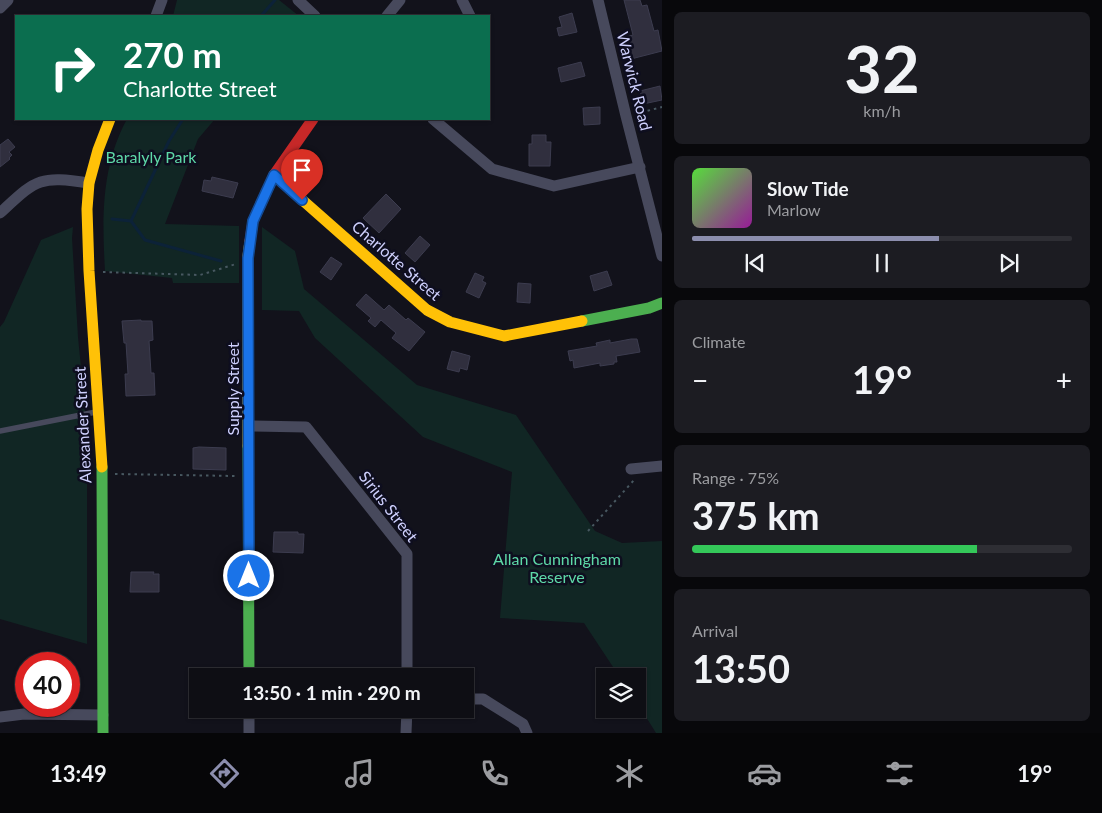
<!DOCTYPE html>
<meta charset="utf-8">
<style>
:root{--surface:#0e0e14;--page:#1c1c22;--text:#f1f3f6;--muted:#9b9ca0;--line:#2e2e34;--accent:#8c8eae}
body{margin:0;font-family:Lato,sans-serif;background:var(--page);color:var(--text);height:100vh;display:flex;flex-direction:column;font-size:19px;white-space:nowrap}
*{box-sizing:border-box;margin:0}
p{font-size:16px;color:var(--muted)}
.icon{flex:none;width:28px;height:28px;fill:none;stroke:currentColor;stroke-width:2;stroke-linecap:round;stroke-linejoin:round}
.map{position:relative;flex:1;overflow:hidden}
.drawer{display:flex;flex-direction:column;gap:12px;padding:12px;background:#08080b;width:440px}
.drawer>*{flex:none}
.guide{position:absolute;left:15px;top:15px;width:475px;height:105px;border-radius:0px;box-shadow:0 1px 4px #0004,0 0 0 1px var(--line);background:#0b6e4f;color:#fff;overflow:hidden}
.buttons{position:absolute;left:596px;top:668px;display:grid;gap:10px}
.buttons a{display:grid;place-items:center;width:50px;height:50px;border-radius:0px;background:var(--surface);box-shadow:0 1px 4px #0004,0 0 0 1px var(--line);font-size:25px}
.speed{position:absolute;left:15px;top:652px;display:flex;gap:10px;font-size:25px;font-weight:700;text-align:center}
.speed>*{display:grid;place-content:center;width:65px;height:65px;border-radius:50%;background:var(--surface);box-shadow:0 1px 4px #0004,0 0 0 1px var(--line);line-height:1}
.speed .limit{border:8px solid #d22;background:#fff;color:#111}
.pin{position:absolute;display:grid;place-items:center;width:42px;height:42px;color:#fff;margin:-51px -21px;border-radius:50% 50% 50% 0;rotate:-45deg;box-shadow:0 0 5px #0007}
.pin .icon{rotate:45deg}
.me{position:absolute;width:55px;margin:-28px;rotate:0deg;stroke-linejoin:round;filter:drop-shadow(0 0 4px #0008)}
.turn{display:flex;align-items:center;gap:18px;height:105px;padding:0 25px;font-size:22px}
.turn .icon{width:65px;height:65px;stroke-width:2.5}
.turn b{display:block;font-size:35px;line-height:42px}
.big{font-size:38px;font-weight:700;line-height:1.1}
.drawer .tile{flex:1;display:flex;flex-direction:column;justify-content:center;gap:8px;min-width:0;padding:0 18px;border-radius:8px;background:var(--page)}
.drawer .dial{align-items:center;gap:0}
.dial b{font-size:65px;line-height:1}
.song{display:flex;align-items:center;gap:15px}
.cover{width:60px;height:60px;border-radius:8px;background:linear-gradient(135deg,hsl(110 70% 55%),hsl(300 70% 35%))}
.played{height:5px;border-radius:2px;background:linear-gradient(90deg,var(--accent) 65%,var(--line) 65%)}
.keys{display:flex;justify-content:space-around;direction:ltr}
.heat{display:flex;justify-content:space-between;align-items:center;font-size:28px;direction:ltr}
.charge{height:8px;border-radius:4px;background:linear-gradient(90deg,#34c759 75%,var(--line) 0)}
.trip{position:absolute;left:189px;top:668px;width:285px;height:50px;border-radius:0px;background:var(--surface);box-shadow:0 1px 4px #0004,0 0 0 1px var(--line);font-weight:700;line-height:50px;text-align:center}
.tabs{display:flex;height:80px;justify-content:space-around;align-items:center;background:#060608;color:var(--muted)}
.tabs .icon{width:35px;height:35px}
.tabs .active{color:var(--accent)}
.tabs b{font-size:22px;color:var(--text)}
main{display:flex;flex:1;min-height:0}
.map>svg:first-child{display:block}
.green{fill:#112624}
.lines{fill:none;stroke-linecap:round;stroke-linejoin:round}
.stream{stroke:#0c2238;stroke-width:3}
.building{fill:#302f3e;stroke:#3c3c4f}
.path{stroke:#485861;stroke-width:2;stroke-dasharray:2.5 4;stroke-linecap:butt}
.lane{stroke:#47495c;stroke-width:5.5}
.street{stroke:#47495c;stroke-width:11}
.fast{stroke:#4caf50;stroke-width:11}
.slow{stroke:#ffc107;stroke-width:11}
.jam{stroke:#c62828;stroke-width:11}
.route-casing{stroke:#114b97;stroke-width:12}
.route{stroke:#1a73e8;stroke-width:9}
.labels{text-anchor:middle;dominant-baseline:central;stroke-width:5;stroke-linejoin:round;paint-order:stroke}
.street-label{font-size:16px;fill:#ced0fd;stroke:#0e0e1f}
.park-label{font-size:16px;fill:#5ed9a8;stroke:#0e0e1f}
</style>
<main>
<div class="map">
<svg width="662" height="733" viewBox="0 0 662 733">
<rect width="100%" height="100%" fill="#12121b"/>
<path class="green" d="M177,0H279L299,16H173Z
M127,119H215L198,139L165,224L239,226V283H173L172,278L105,271C102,218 101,167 127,119Z
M73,227L72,238L78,337L85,408L87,474V644L0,619V327L4,322L41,240Z
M262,227L295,251L304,289L417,385L516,415L595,531L622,543L662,541V733H656L638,704V676H619L584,623L500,618L512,472L423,437L315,338L299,311L262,310Z"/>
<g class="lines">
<path class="stream" d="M261,16L275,0
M112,219L131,221L169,141L183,119
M131,221L145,240L221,261"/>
</g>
<path class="building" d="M624,0H640L642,6L647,5L654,31L658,30L662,51L631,59L626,37L633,35Z
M572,13L577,32L559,36L557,28L562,27L559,17Z
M581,62L585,76L561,82L558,68Z
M660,86L662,100L643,104L640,91Z
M600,107V124L584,125L583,108Z
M532,135H546V142H551L550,166H529V144H532Z
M8,139L15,147L9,152L12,155L9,158L10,159L0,167V145Z
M212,177L238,183L233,198L202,191L204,180L211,181Z
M386,194L401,209L379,233L363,218Z
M420,236L430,245L415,262L405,253Z
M331,257L342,264L331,280L320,272Z
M607,271L612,285L594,291L590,276Z
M475,273L484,277L482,281L486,283L479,298L466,292Z
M518,283L531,284L530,303L517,302Z
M366,294L384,310L389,305L406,320L408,318L425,332L409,351L392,338L396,333L381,320L375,327L368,321L371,318L356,305Z
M141,320V321H152L153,340L149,341L151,373H154L155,395L126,396L125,374H128L126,343H124L122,321Z
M631,339H637L640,352L616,356L617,362H614V364L600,366V363L574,368L573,360L570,361L568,351L597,346L596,343L610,340V343Z
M452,351L470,356L467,370L460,368L459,372L447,369Z
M199,447L226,448V470L193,469V448Z
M274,532H298V534H304L303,553L273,552Z
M131,572H154L153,574H159V592H130Z"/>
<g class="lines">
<path class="path" d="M635,114L662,107
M103,272L200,275L236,264
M115,474L235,476
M588,531L635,479"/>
<path class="lane" d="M0,431L96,412"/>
<path class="street" d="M298,0L315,16
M462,0L470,16
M598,0L626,116L662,256
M0,8L8,0
M156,16L162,0
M387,16L400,0
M433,119L492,169L554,186L640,167
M0,213C36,180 38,175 89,183
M249,426L306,427L407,554V676
M631,469L662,466
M465,699H483L523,724L527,733
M249,709V733
M0,717L24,714L103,715
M406,733L407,709"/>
<path class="fast" d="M582,321L649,308L662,303
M248,446L249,676
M102,467L103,733"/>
<path class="slow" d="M274,175L427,310L450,322L504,336L582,321
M248,446V256L250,241
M102,467L89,271L87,209L89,183L98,150L110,119"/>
<path class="jam" d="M250,241L253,221L274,175L313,119"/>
</g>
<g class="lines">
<defs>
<path id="route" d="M249,576L248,258L253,221L274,175L302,200"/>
</defs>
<use href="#route" class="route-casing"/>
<use href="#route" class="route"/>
</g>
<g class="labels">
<g class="street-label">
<text transform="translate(635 81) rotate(76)">Warwick Road</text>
<text transform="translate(397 260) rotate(41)">Charlotte Street</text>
<text transform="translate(232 389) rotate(-90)">Supply Street</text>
<text transform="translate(82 425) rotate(-93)">Alexander Street</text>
<text transform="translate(389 506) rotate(52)">Sirius Street</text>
</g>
<g class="park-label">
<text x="151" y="156">Baralyly Park</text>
<text x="557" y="558">Allan Cunningham<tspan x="557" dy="18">Reserve</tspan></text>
</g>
</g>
</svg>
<div class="buttons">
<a><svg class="icon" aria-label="layers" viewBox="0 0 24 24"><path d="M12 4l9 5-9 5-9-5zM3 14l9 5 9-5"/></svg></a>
</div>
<div class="speed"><div class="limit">40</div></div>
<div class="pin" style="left:302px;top:200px;background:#d93025"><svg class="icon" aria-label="arrive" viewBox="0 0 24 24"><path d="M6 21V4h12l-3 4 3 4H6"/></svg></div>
<svg class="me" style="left:249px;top:576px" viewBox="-20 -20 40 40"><circle r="17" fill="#1a73e8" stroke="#fff" stroke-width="3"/><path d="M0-11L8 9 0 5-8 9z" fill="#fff"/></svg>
<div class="trip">13:50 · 1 min · 290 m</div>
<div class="guide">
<div class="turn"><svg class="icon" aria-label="right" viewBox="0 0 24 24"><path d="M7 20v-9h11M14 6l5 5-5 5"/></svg><div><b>270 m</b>Charlotte Street</div></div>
</div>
</div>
<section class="drawer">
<div class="tile dial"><b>32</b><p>km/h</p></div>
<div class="tile">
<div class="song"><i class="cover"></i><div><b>Slow Tide</b><p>Marlow</p></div></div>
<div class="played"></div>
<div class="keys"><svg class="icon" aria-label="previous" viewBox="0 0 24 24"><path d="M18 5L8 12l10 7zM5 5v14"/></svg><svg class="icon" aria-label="pause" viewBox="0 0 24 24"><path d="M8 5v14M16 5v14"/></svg><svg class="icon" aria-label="next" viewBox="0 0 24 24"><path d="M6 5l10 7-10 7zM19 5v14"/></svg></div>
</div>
<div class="tile"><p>Climate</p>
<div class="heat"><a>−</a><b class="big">19°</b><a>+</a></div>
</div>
<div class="tile"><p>Range · 75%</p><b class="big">375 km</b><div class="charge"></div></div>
<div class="tile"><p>Arrival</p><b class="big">13:50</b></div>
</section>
</main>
<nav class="tabs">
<b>13:49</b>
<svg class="icon active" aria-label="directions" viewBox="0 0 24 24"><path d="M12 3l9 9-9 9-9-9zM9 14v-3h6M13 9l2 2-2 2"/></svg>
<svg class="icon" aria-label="music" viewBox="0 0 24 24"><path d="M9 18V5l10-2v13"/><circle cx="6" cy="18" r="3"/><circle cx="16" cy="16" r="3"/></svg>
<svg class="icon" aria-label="phone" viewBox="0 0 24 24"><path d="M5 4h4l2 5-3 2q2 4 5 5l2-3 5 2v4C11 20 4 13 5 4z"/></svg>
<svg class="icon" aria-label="climate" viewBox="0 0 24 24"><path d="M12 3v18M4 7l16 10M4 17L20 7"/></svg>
<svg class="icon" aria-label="car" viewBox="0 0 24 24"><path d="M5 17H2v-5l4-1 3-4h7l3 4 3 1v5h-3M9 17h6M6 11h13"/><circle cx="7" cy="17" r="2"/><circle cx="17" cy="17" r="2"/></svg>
<svg class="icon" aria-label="filters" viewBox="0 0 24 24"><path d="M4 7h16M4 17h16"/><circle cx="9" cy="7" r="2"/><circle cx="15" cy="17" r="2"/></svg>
<b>19°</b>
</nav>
